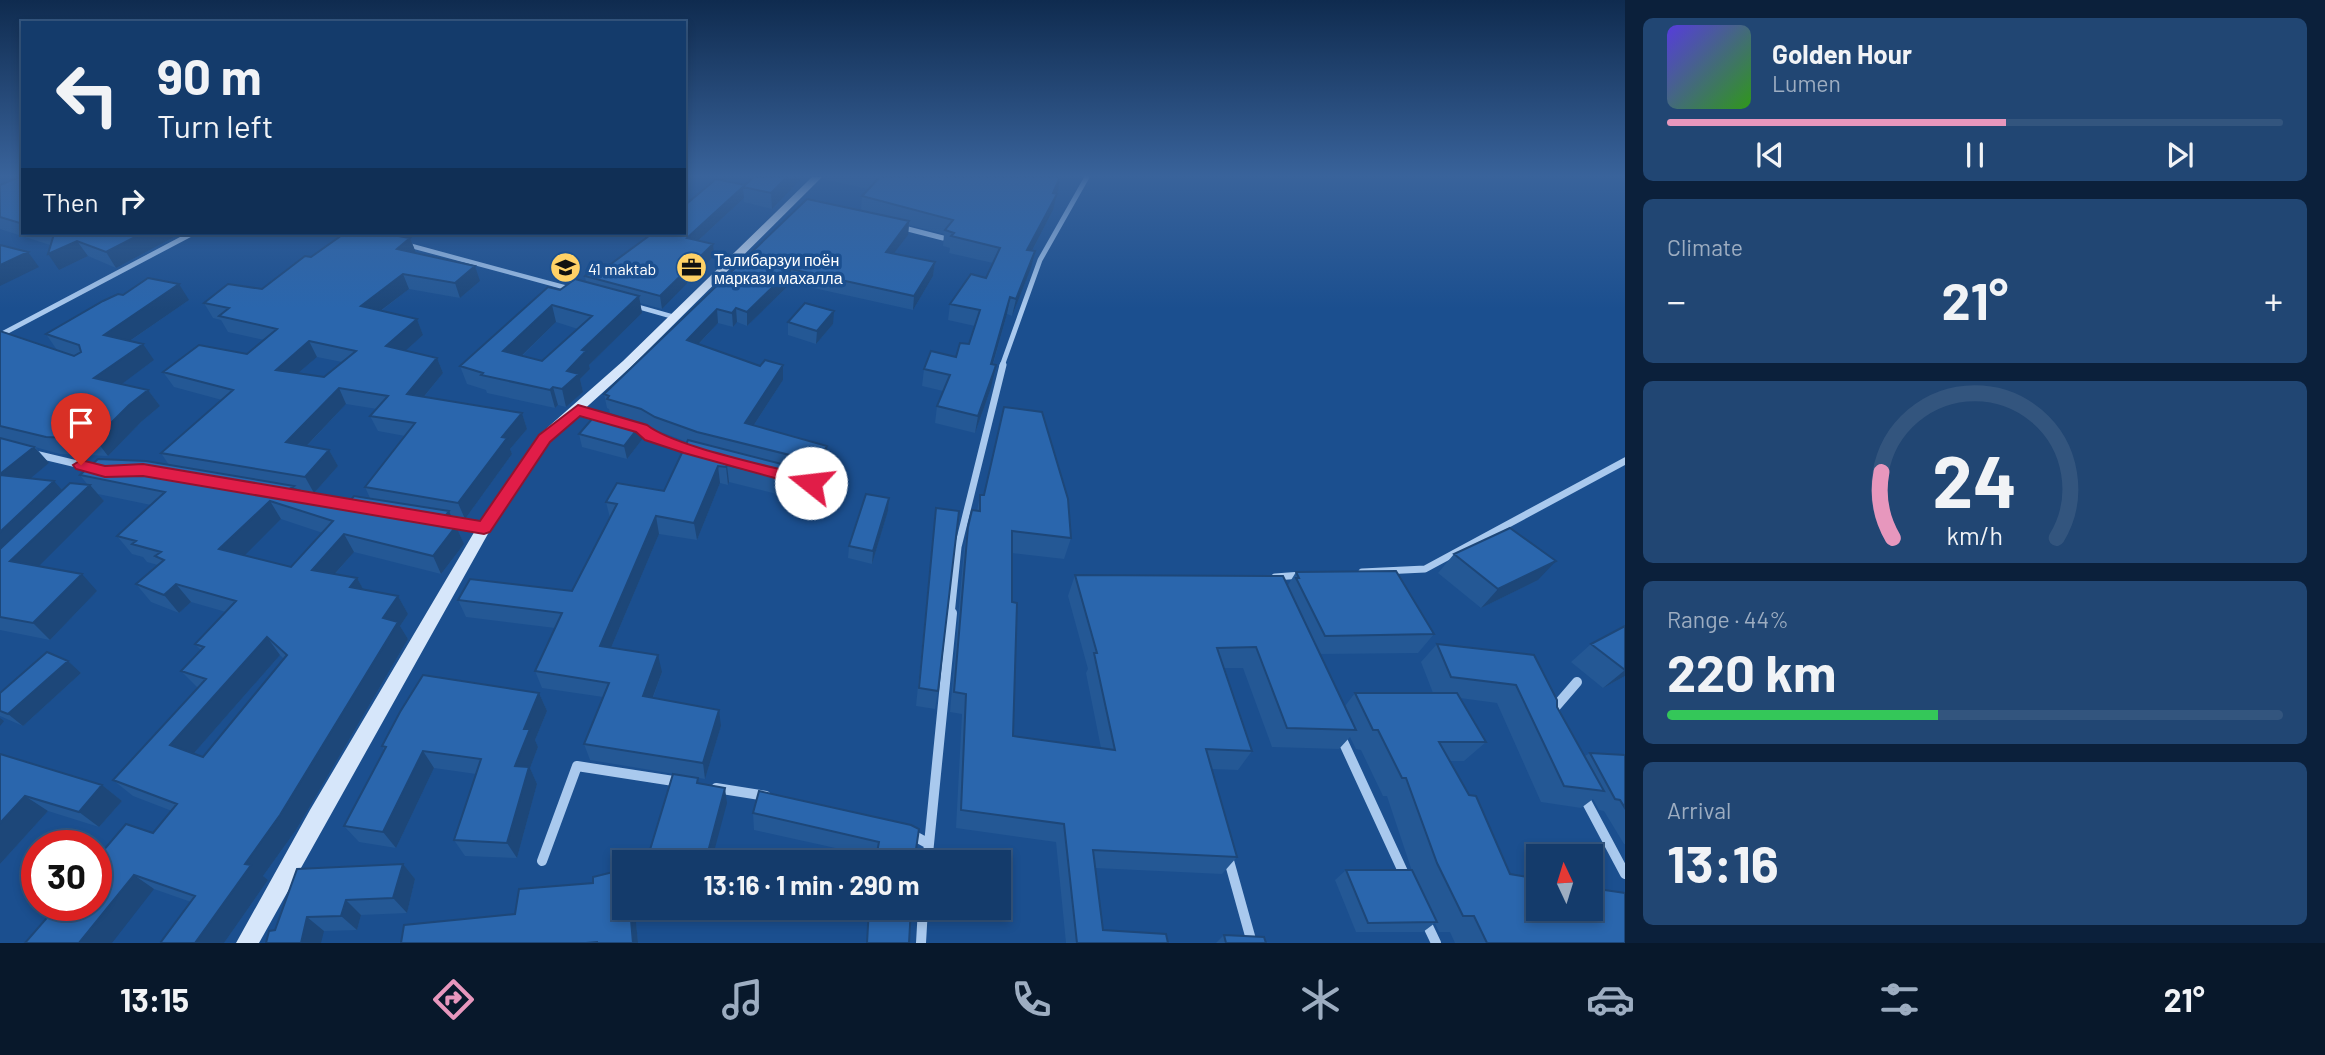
<!DOCTYPE html>
<meta charset="utf-8">
<style>
:root{--surface:#143b6b;--page:#214673;--text:#f1f3f6;--muted:#9dadc1;--line:#33557e;--accent:#e797bd}
body{margin:0;font-family:Barlow,sans-serif;background:var(--page);color:var(--text);height:100vh;display:flex;flex-direction:column;font-size:26px;white-space:nowrap}
*{box-sizing:border-box;margin:0}
p{font-size:23px;color:var(--muted)}
.icon{flex:none;width:38px;height:38px;fill:none;stroke:currentColor;stroke-width:2;stroke-linecap:round;stroke-linejoin:round}
.map{position:relative;flex:1;overflow:hidden}
.side{display:flex;flex-direction:column;gap:18px;padding:18px;background:#0b203b;width:700px}
.side>*{flex:none}
.banner{position:absolute;left:21px;top:21px;width:665px;height:214px;border-radius:0px;box-shadow:0 4px 10px #0003,0 0 0 2px var(--line);background:#143b6b;color:var(--text);overflow:hidden}
.needle{width:46px;rotate:356deg}
.fabs{position:absolute;left:1526px;top:844px;display:grid;gap:14px}
.fabs a{display:grid;place-items:center;width:77px;height:77px;border-radius:0px;background:var(--surface);box-shadow:0 4px 10px #0003,0 0 0 2px var(--line);font-size:35px}
.speed{position:absolute;left:21px;top:830px;display:flex;gap:14px;font-size:35px;font-weight:700;text-align:center}
.speed>*{display:grid;place-content:center;width:91px;height:91px;border-radius:50%;background:var(--surface);box-shadow:0 4px 10px #0003,0 0 0 2px var(--line);line-height:1}
.speed .limit{border:10px solid #d22;background:#fff;color:#111}
.pin{position:absolute;display:grid;place-items:center;width:60px;height:60px;color:#fff;margin:-72px -30px;border-radius:50% 50% 50% 0;rotate:-45deg;box-shadow:0 0 7px #0007}
.pin .icon{rotate:45deg}
.me{position:absolute;width:77px;margin:-38px;rotate:286deg;stroke-linejoin:round;filter:drop-shadow(0 0 5px #0008)}
.turn{display:flex;align-items:center;gap:24px;height:147px;padding:0 21px;font-size:32px}
.turn .icon{width:91px;height:91px;stroke-width:2.5}
.turn b{display:block;font-size:49px;line-height:60px}
.then{display:flex;align-items:center;height:66px;padding:0 21px;background:#0003;gap:14px;font-size:26px}
.big{font-size:52px;font-weight:700;line-height:1.1}
.side .widget{flex:1;display:flex;flex-direction:column;justify-content:center;gap:10px;min-width:0;padding:0 24px;border-radius:10px;background:var(--page)}
.side .dial{align-items:center;gap:0}
.dial svg{height:182px;overflow:visible;fill:none;stroke:var(--line);stroke-width:7;stroke-linecap:round;text-anchor:middle}
.dial text{fill:var(--text);stroke:none}
.song{display:flex;align-items:center;gap:21px}
.cover{width:84px;height:84px;border-radius:10px;background:linear-gradient(135deg,hsl(250 70% 55%),hsl(110 70% 35%))}
.played{height:7px;border-radius:4px;background:linear-gradient(90deg,var(--accent) 55%,var(--line) 55%)}
.keys{display:flex;justify-content:space-around;direction:ltr}
.heat{display:flex;justify-content:space-between;align-items:center;font-size:38px;direction:ltr}
.charge{height:10px;border-radius:5px;background:linear-gradient(90deg,#34c759 44%,var(--line) 0)}
.trip{position:absolute;left:612px;top:850px;width:399px;height:70px;border-radius:0px;background:var(--surface);box-shadow:0 4px 10px #0003,0 0 0 2px var(--line);font-weight:700;line-height:70px;text-align:center}
.tabs{display:flex;height:112px;justify-content:space-around;align-items:center;background:#08182b;color:var(--muted)}
.tabs .icon{width:49px;height:49px}
.tabs .selected{color:var(--accent)}
.tabs b{font-size:32px;color:var(--text)}
main{display:flex;flex:1;min-height:0}
.map>svg:first-child{display:block}
.lines{fill:none;stroke-linecap:round;stroke-linejoin:round}
.lane{stroke:#a9c9ee;stroke-width:4.5}
.street-far2{stroke:#a9c9ee;stroke-width:5}
.street-far1{stroke:#a9c9ee;stroke-width:7}
.street{stroke:#a9c9ee;stroke-width:10}
.secondary{fill:#d6e6fa;fill-rule:evenodd}
.wall{fill:#245895;fill-rule:evenodd}
.shaded-wall{fill:#1d4779}
.building{fill:#2a66ad;stroke:#1d4779;stroke-width:2;fill-rule:evenodd}
.route{fill:#e11d48;stroke:#92132f;stroke-width:2}
.labels{text-anchor:middle;dominant-baseline:central;stroke-width:7;stroke-linejoin:round;paint-order:stroke}
.far-poi-label{font-size:16px;fill:#fff;stroke:#1b4f8f;text-anchor:start}
</style>
<main>
<div class="map">
<svg width="1625" height="943" viewBox="0 0 1625 943">
<rect width="100%" height="100%" fill="#1b4f8f"/>
<g class="lines">
<path class="lane" d="M408,245L571,289
M635,306L674,317"/>
<path class="street-far2" d="M900,227L943,238
M0,335L193,233
M1002,366L1040,260L1087,177"/>
<path class="street-far1" d="M578,410L604,418
M636,427L650,436L692,450
M35,454L98,469
M798,479L811,483
M445,521L484,528
M1362,572L1425,569L1625,461
M1275,577L1302,575
M951,615L958,547L1003,365"/>
<path class="street" d="M1552,711L1577,682
M1341,737L1405,876
M716,788L766,796
M1584,797L1625,874
M909,833L929,844L927,863
M929,844L952,613
M1228,857L1252,943
M542,861L577,766L680,782
M1426,922L1436,943
M921,943L923,908"/>
<path class="secondary" d="M812,177H822L631,367L549,441L489,532L259,943H236L310,810L479,524L539,435L623,361Z"/>
</g>
<path class="wall" d="M23,177V233H174L176,236L116,268L88,256L59,270L50,245L0,229V185Z
M754,177H803L772,209L744,202V198L699,240L714,256L662,309L640,303L642,313L589,365L590,369L580,379L583,392L566,407L558,405L555,408L487,393L486,390L467,384L460,366L560,290L586,282L585,276L608,266L745,185ZM556,322L578,329L542,361L522,356Z
M823,177H1060L1053,210L1032,251L1031,268L1012,316L1007,314L993,365L991,388L975,433L935,423L937,406L943,391L922,386L924,369L956,357L969,344L975,326L948,320L950,304L986,278L993,263L949,253L950,248L943,246L944,234L909,225L908,235L894,253L935,262L933,276L913,310L791,283L747,326L737,322L733,327L718,323L699,344L783,380L754,425L827,461L818,477L805,474L806,488L800,500L729,482L728,485L720,483L697,540L659,534L611,648L662,672L653,698L721,726L705,779L590,760L584,744L603,697L542,688L535,671L555,628L466,617L458,600L572,591L610,518L606,502L664,491L687,442L658,431L644,423L610,413L609,409L607,408L604,394L807,199L861,211L862,196L868,189L823,179Z
M410,238L416,253L480,281L460,298L409,289L381,311L417,319L423,335L405,351L437,358L443,373L424,397L522,413L527,429L510,449L512,454L465,519L451,516L464,544L441,574L354,552L335,574L357,578L363,589L398,596L408,614L400,626L408,639L296,830L263,876L268,880L224,943H162L191,902L154,889L25,943L153,833L172,811L133,796L113,780L198,688L181,671L201,650L195,644L226,612L191,602L179,613L151,602L136,584L158,565L147,562L143,557L132,554L117,536L151,505L98,494L104,501L38,566L97,591L50,640L0,630V331L57,350L46,334L123,295L189,300L130,341L154,360L121,384L148,390L160,406L141,422L108,456L60,454L35,447L49,463L30,478L62,490L87,484L80,475L169,465L161,453L222,400L174,387L163,372L247,354L264,340L228,332L221,320L213,318L204,303L262,289L311,257ZM317,357L342,362L324,377L298,373ZM346,404L377,409L370,416L378,431L405,436L365,487L370,498L346,505L299,490L314,493L338,466L329,450L307,446ZM281,519L323,533L291,567L244,555ZM280,655L284,659L203,757L194,753Z
M788,322L833,324L816,344L788,335Z
M641,424L644,437L627,459L582,447L579,434Z
M980,495L1071,538L1064,559L1012,553L1013,736L1101,748L1086,673L1088,669L1068,596L1075,575L1288,585L1296,572L1434,634L1418,653L1320,654L1345,706L1355,693H1433L1421,662L1437,644L1557,707L1585,756L1590,753L1625,755V844H1624L1604,811L1599,810L1593,799L1581,808L1541,802L1497,703L1460,698L1486,742L1464,761H1450L1510,874L1625,943H1455L1450,932H1439L1435,923L1423,932H1356L1335,880L1346,870L1412,871L1387,796H1383L1361,750L1356,749L1350,737L1339,749L1272,747L1243,668H1224L1252,751L1238,770L1212,769L1237,857L1222,874L1095,868L1103,930L1168,943H1066L1056,842L956,828L962,714L950,712L964,548L968,527L977,511Z
M889,498L888,511L872,564L848,558L849,546Z
M936,508L938,691L935,709L916,706Z
M1454,554L1538,580L1481,608L1438,573Z
M1625,626V676L1603,688L1571,662L1591,644Z
M68,661L81,673L23,726L0,716V693Z
M539,693L547,711L535,740L538,747L530,768L537,784L517,858L465,856L454,840L476,774L434,768L396,848L359,842L344,826L384,750L382,746Z
M0,754L102,785L122,801L99,827L48,811L0,864Z
M753,813L911,825L876,857L754,830Z
M403,864L415,879L407,913L361,915L357,930L324,931L275,930Z
M625,908H659L635,912L638,943H401Z
M1224,935L1266,943H1216Z"/>
<path class="shaded-wall" d="M787,177H803L772,209L771,193Z
M1060,177L1058,191L1054,199L1057,194L1053,210L1024,266L1027,250Z
M743,187L744,198L688,250L687,238Z
M909,221L908,235L885,265L886,252Z
M143,233H174L176,236L116,268L106,252Z
M410,238L416,253L397,249Z
M77,241L88,256L59,270L48,254Z
M713,244L714,256L662,309L660,296Z
M1035,251L1031,268L1012,316L1016,299Z
M28,252L39,267L0,286V265Z
M935,262L933,276L913,310L914,296Z
M475,266L480,281L460,298L455,283Z
M791,269V283L747,326V312Z
M403,274L409,289L367,321L361,306Z
M179,284L189,300L115,351L104,335Z
M639,296L642,313L589,365L590,369L580,379L583,392L566,407L562,389L567,371L582,350Z
M1010,297L1007,314L988,381L991,364Z
M552,305L556,322L508,369L503,351Z
M736,308L737,322L733,327L732,313Z
M717,309L718,323L689,354L687,340Z
M834,311L833,324L816,344L817,331Z
M417,319L423,335L393,362L386,346Z
M309,341L317,357L284,385L276,370Z
M143,344L154,360L107,395L94,378Z
M437,358L443,373L413,410L407,394Z
M783,365V380L746,437L745,423Z
M996,365L991,388L975,433L978,416Z
M553,387L558,405L555,408L550,390Z
M339,388L346,404L295,458L286,442Z
M148,390L160,406L141,422L108,456L95,439L129,405Z
M522,413L527,429L510,449L512,454L465,519L458,503L502,437Z
M641,424L644,437L627,459L624,446Z
M827,446V461L818,477V462Z
M34,447L49,463L14,492L0,477V474Z
M329,450L338,466L314,493L305,477Z
M727,465L729,482L728,485L726,467Z
M718,466L720,483L697,540L694,523Z
M805,470L806,488L800,500V482Z
M54,481L69,498L0,564V532Z
M90,485L104,501L27,578L10,561Z
M889,498L888,511L872,564L873,551Z
M270,501L281,519L233,567L219,549Z
M449,511L464,544L441,574L433,556L441,522Z
M656,516L659,534L605,662L600,646Z
M344,534L354,552L323,587L312,570Z
M1556,561L1538,580L1481,608L1498,589Z
M82,574L97,591L50,640L33,623Z
M357,578L367,596L350,587Z
M176,584L191,602L179,613L164,595Z
M398,596L408,614L400,626L408,639L296,830L263,876L268,880L224,943H195L245,864L383,618Z
M267,637L280,655L187,761L170,745Z
M658,655L662,672L647,713L643,696Z
M68,661L81,673L23,726L8,714Z
M1625,670V676L1603,688Z
M539,693L547,711L535,740L538,747L530,768L537,784L517,858L507,843L515,766L524,729Z
M719,710L721,726L705,779L703,763Z
M0,718L4,721L0,726Z
M423,751L434,768L396,848L383,832Z
M102,785L122,801L99,827L79,812Z
M725,788L727,803L711,863H705Z
M25,796L48,811L0,864V823Z
M403,864L415,879L407,913L393,898Z
M134,875L154,889L112,943H79Z
M346,900L361,915L357,930L341,916Z
M630,908H633L635,912L638,943H633Z
M307,917L324,931L321,943H301Z"/>
<path class="building" d="M19,177H23V224L0,217V185Z
M754,177H787L771,193L743,187Z
M880,177H1060L1053,193L1057,194L1027,250L1035,251L1016,299L1010,297L991,364L996,365L994,371L978,416L937,406L950,375L924,369L931,351L956,357L960,343L969,344L980,310L950,304L971,274L986,278L1000,248L951,236L954,233L945,230L953,220L862,196Z
M716,179L745,185L687,238L713,244L660,296L585,276L600,263L608,266L653,233H684V206Z
M807,199L909,221L886,252L935,262L914,296L791,269L747,312L736,308L732,313L717,309L687,340L760,366L765,360L783,365L745,423L827,446L818,462L697,432L655,417L641,409L607,399L609,396L604,394Z
M49,233H143L106,252L77,241L48,254L54,234Z
M345,233H380L410,238L397,249L475,266L455,283L403,274L361,306L417,319L386,346L437,358L407,394L522,413L502,437L507,438L458,503L365,487L415,423L370,416L388,396L339,388L286,442L329,450L305,477L161,453L233,390L163,372L199,345L247,354L277,329L219,316L229,308L204,303L228,284L262,289L305,256L311,257ZM309,341L356,351L324,377L276,370Z
M0,245L28,252L0,265Z
M148,278L179,284L104,335L143,344L94,378L148,390L129,405L95,439L46,437L0,426V331L74,356L81,352L79,345L46,334L103,301L118,294L123,295Z
M575,279L639,296L582,350L586,351L567,371L579,374L562,389L553,387L550,390L481,375L483,373L460,366L548,287L560,290ZM552,305L592,316L542,361L503,351Z
M805,303L834,311L817,331L788,322Z
M1004,407L1042,412L1068,499L1071,538L1012,531V602L1017,603L1013,736L1115,750L1094,653H1097L1075,575L1283,576L1356,730L1287,728L1256,647L1217,648L1252,751L1206,749L1237,857L1093,850L1103,930L1166,934L1168,943H1077L1064,824L961,810L966,694L954,692L968,527L972,510L980,511V495H984Z
M599,411L641,424L624,446L579,434Z
M0,438L34,447L0,474Z
M688,440L805,470L800,482L727,465L726,467L718,466L694,523L656,516L600,646L658,655L643,696L719,710L703,763L584,744L609,683L535,671L562,613L458,600L470,579L572,591L617,504L606,502L617,483L664,491Z
M98,459L146,461L294,486L291,488L346,505L354,496L449,511L441,522L456,526L433,556L344,534L312,570L357,578L350,587L398,596L383,618L398,622L280,815L245,864L251,865L195,943H162L161,942L195,896L134,875L79,943H25L58,905H96V859L126,824L153,833L177,804L113,780L206,679L181,671L204,647L195,644L236,601L176,584L164,595L136,584L164,560L155,556L161,552L132,544L136,541L117,536L165,492L80,475ZM270,501L333,521L291,567L219,549ZM267,637L287,655L203,757L170,745Z
M0,475L54,481L0,532Z
M70,483L90,485L10,561L82,574L33,623L0,617V549Z
M866,494L889,498L873,551L849,546Z
M936,508L959,511L938,691L919,688Z
M1510,528L1556,561L1498,589L1454,554Z
M1396,571L1434,634L1325,636L1296,578H1299L1296,572Z
M1625,626V670L1591,644Z
M1437,644L1534,655L1557,700V707L1604,791L1564,786L1516,685L1451,677Z
M47,652L68,661L8,714L0,711V693Z
M423,675L539,693L524,729H530L515,766L529,767L507,843L454,840L481,759L423,751L383,832L344,826L386,747L382,746L400,712Z
M1355,693H1457L1486,742H1439L1469,795L1476,796L1510,874L1538,879V908H1591V888L1625,893V943H1487L1474,916H1463L1437,863L1406,778H1402L1378,730H1373Z
M1590,753L1625,755V808L1620,800L1615,799Z
M0,754L102,785L79,812L25,796L0,823Z
M673,774L698,778L697,783L725,788L705,863H646Z
M759,791L911,825L919,829L914,863H875L879,842L753,813Z
M727,860L728,863H707Z
M403,864L393,898L346,900L341,916L307,917L301,943H266L269,931L275,930L297,869Z
M625,869V908H630L633,943H597V942L586,943H401L404,925L515,914L519,889L593,883V877Z
M1346,870H1412L1437,922L1368,923Z
M869,908H911L909,943H867Z
M1224,935L1264,937L1266,943H1226Z"/>
<linearGradient id="sky" x2="0" y2="1"><stop stop-color="#0f2b4f"/><stop offset="0.57" stop-color="#39639b"/><stop offset="1" stop-color="#39639b" stop-opacity="0"/></linearGradient>
<rect width="1625" height="309" fill="url(#sky)"/>
<path class="route" d="M578,405L647,425C676,448 777,467 817,479L819,483L811,488L684,453L645,440L636,432L580,416L550,442L490,532L484,534L143,476L105,477L76,469L73,465L81,460L105,466L143,464L480,521L539,435Z"/>
<defs>
<symbol id="school-disc" viewBox="-11 -11 22 22"><circle r="9.5" fill="#ffd166" stroke="#1b4f8f"/><path d="M0-5L7-2L0 1L-7-2ZM-4 1L0 2.5L4 1V4Q0 6-4 4Z" fill="#111"/></symbol>
<symbol id="office-disc" viewBox="-11 -11 22 22"><circle r="9.5" fill="#ffd166" stroke="#1b4f8f"/><path d="M-6-3h4V-5.5h4V-3h4V5H-6ZM-1-4.5V-3h2v-1.5ZM-6 0V1H6V0Z" fill="#111"/></symbol>
</defs>
<g fill-rule="evenodd">
<use href="#school-disc" x="548" y="250" width="35" height="35"/>
<use href="#office-disc" x="674" y="250" width="35" height="35"/>
</g>
<g class="labels">
<g class="far-poi-label">
<text x="714" y="259">Талибарзуи поён<tspan x="714" dy="18">маркази махалла</tspan></text>
<text x="588" y="268">41 maktab</text>
</g>
</g>
</svg>
<div class="fabs">
<a><svg class="needle" viewBox="-14 -14 28 28"><path d="M0-13l5 13h-10z" fill="#e53935"/><path d="M0 13l5-13h-10z" fill="#9dadc1"/></svg></a>
</div>
<div class="speed"><div class="limit">30</div></div>
<div class="pin" style="left:81px;top:465px;background:#d93025"><svg class="icon" aria-label="arrive" viewBox="0 0 24 24"><path d="M6 21V4h12l-3 4 3 4H6"/></svg></div>
<svg class="me" style="left:811px;top:483px" viewBox="-20 -20 40 40"><circle r="19" fill="#fff"/><path d="M0-13L10 11 0 6-10 11z" fill="#e11d48"/></svg>
<div class="trip">13:16 · 1 min · 290 m</div>
<div class="banner">
<div class="turn"><svg class="icon" aria-label="left" viewBox="0 0 24 24"><path d="M17 20v-9H6M10 6l-5 5 5 5"/></svg><div><b>90 m</b>Turn left</div></div>
<div class="then">Then<svg class="icon" aria-label="right" viewBox="0 0 24 24"><path d="M7 20v-9h11M14 6l5 5-5 5"/></svg></div>
</div>
</div>
<section class="side">
<div class="widget">
<div class="song"><i class="cover"></i><div><b>Golden Hour</b><p>Lumen</p></div></div>
<div class="played"></div>
<div class="keys"><svg class="icon" aria-label="previous" viewBox="0 0 24 24"><path d="M18 5L8 12l10 7zM5 5v14"/></svg><svg class="icon" aria-label="pause" viewBox="0 0 24 24"><path d="M8 5v14M16 5v14"/></svg><svg class="icon" aria-label="next" viewBox="0 0 24 24"><path d="M6 5l10 7-10 7zM19 5v14"/></svg></div>
</div>
<div class="widget"><p>Climate</p>
<div class="heat"><a>−</a><b class="big">21°</b><a>+</a></div>
</div>
<div class="widget dial"><svg viewBox="0 0 100 80">
<path d="M14 69A42 42 0 1 1 86 69"/>
<path d="M14 69A42 42 0 0 1 9 40" stroke="#e797bd"/>
<text x="50" y="56" font-size="32" font-weight="700">24</text>
<text x="50" y="72" font-size="11">km/h</text>
</svg></div>
<div class="widget"><p>Range · 44%</p><b class="big">220 km</b><div class="charge"></div></div>
<div class="widget"><p>Arrival</p><b class="big">13:16</b></div>
</section>
</main>
<nav class="tabs">
<b>13:15</b>
<svg class="icon selected" aria-label="directions" viewBox="0 0 24 24"><path d="M12 3l9 9-9 9-9-9zM9 14v-3h6M13 9l2 2-2 2"/></svg>
<svg class="icon" aria-label="music" viewBox="0 0 24 24"><path d="M9 18V5l10-2v13"/><circle cx="6" cy="18" r="3"/><circle cx="16" cy="16" r="3"/></svg>
<svg class="icon" aria-label="phone" viewBox="0 0 24 24"><path d="M5 4h4l2 5-3 2q2 4 5 5l2-3 5 2v4C11 20 4 13 5 4z"/></svg>
<svg class="icon" aria-label="climate" viewBox="0 0 24 24"><path d="M12 3v18M4 7l16 10M4 17L20 7"/></svg>
<svg class="icon" aria-label="car" viewBox="0 0 24 24"><path d="M5 17H2v-5l4-1 3-4h7l3 4 3 1v5h-3M9 17h6M6 11h13"/><circle cx="7" cy="17" r="2"/><circle cx="17" cy="17" r="2"/></svg>
<svg class="icon" aria-label="filters" viewBox="0 0 24 24"><path d="M4 7h16M4 17h16"/><circle cx="9" cy="7" r="2"/><circle cx="15" cy="17" r="2"/></svg>
<b>21°</b>
</nav>
